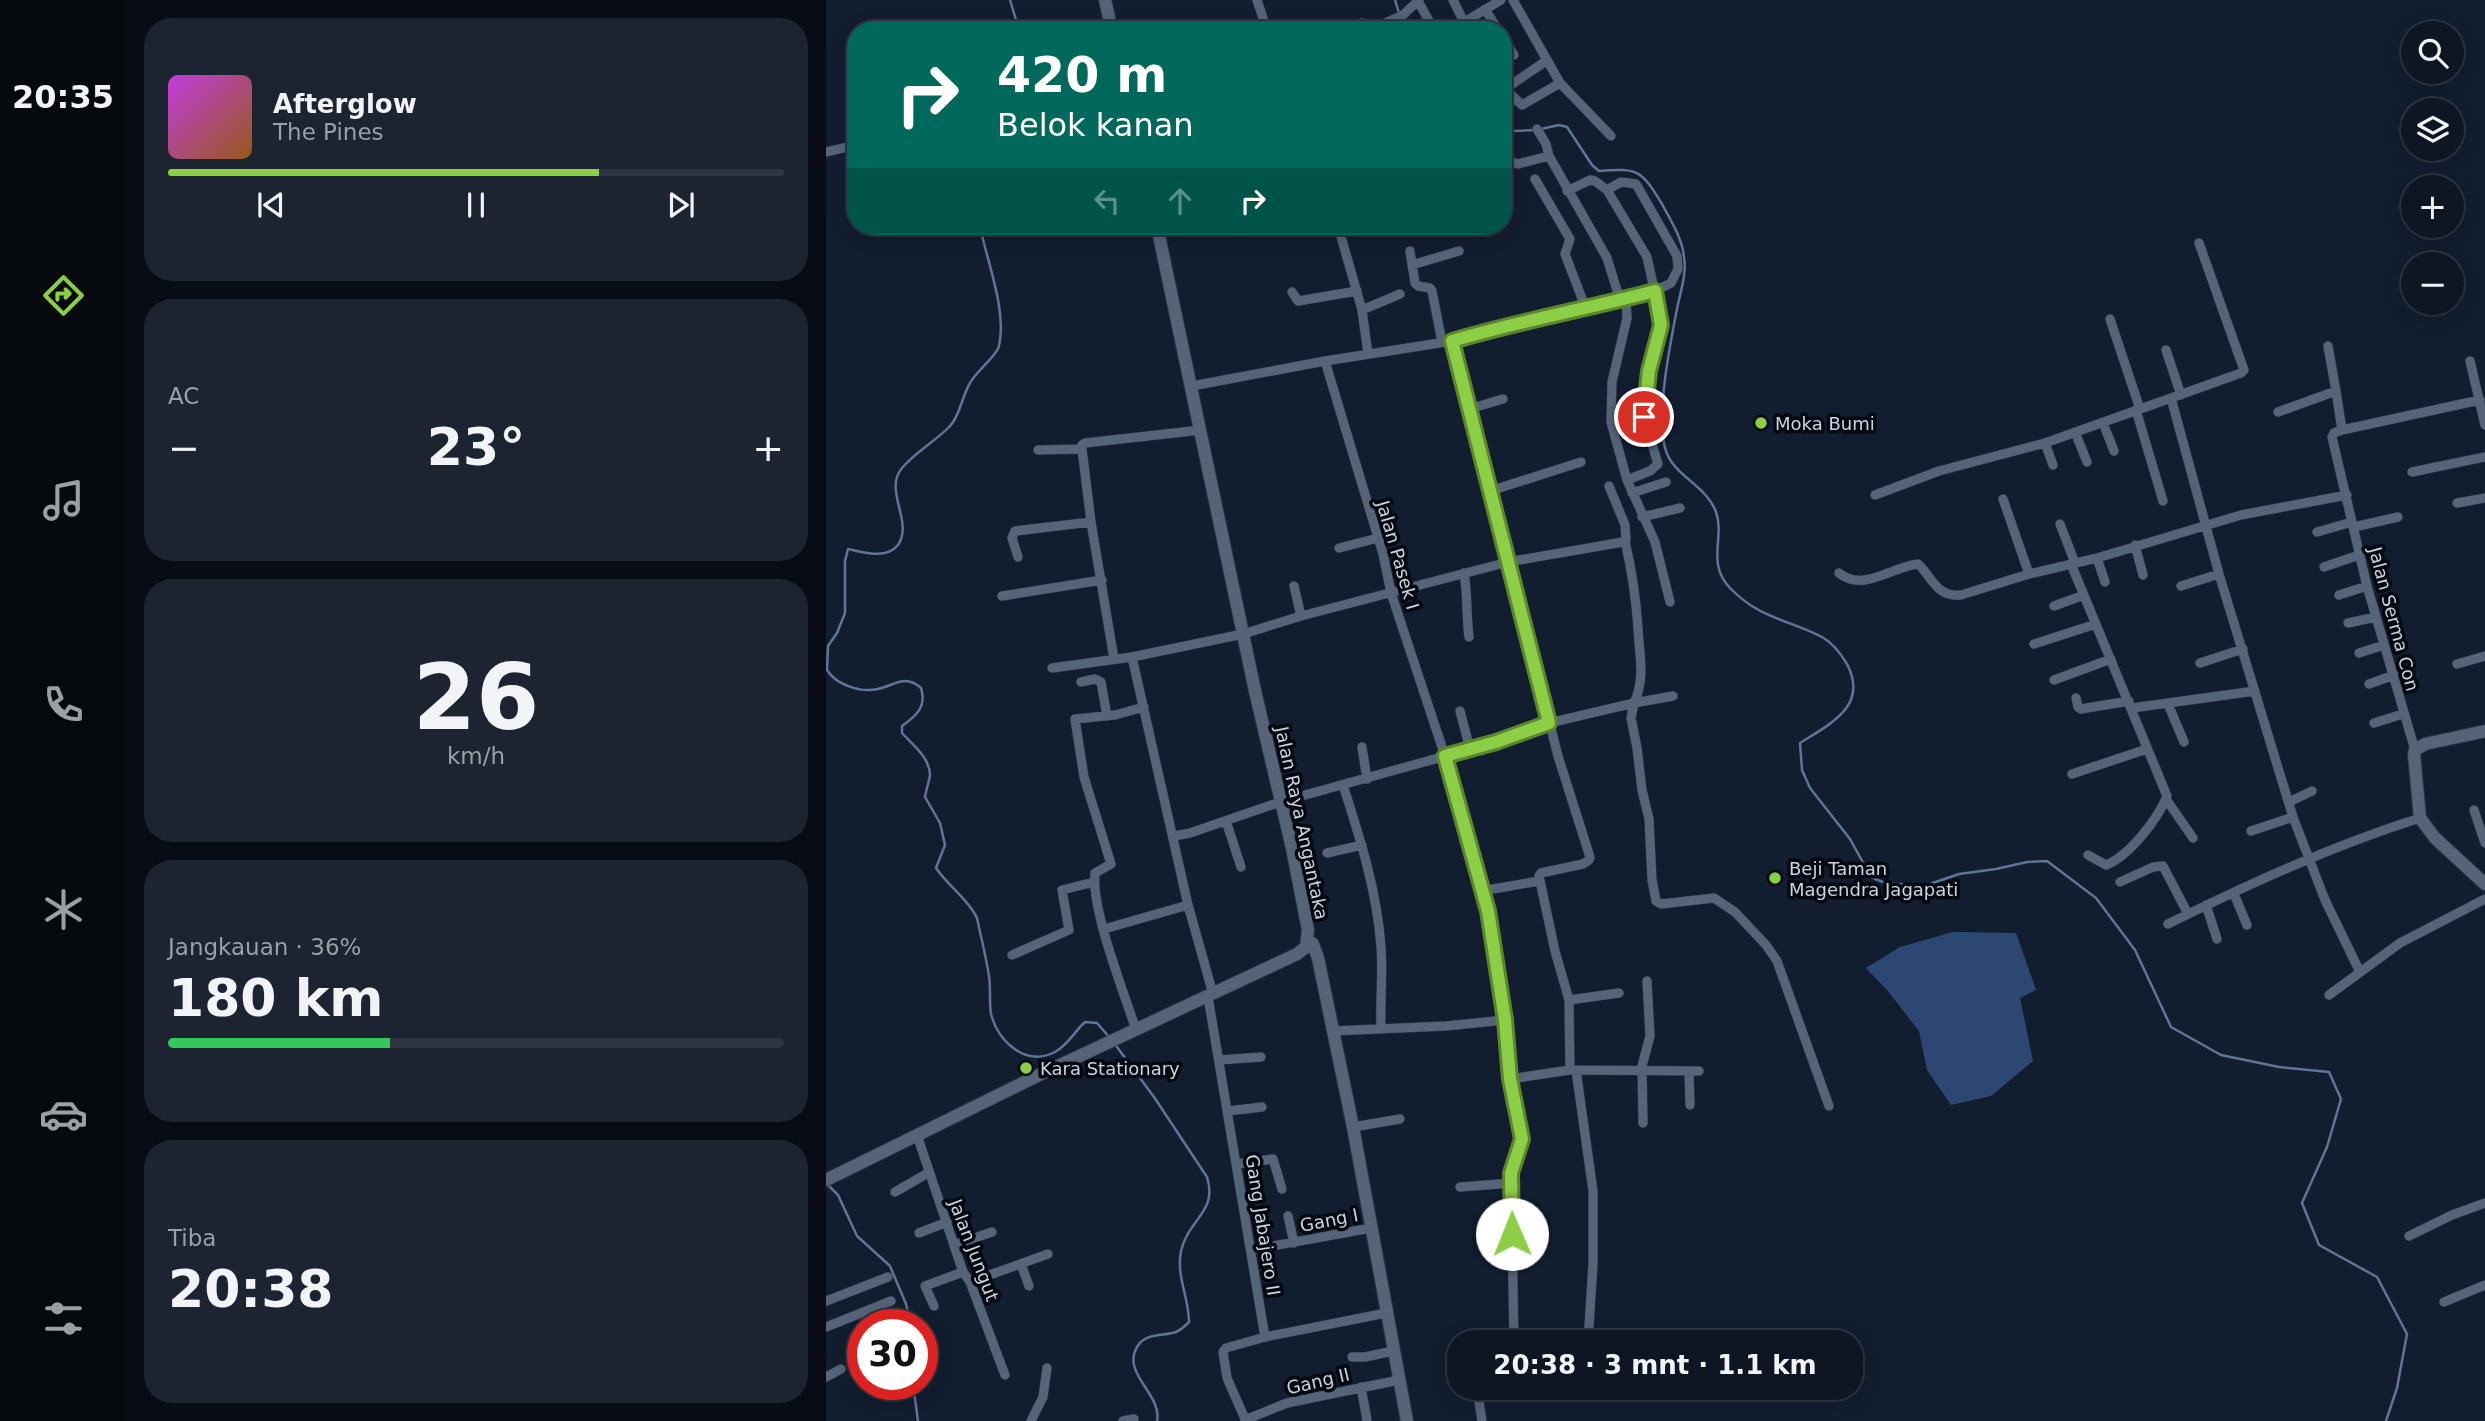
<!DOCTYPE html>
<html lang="id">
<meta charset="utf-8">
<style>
:root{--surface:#0e1624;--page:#1c2331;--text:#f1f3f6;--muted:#9b9fa6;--line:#2e3541;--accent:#8cce45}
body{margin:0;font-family:"DejaVu Sans",sans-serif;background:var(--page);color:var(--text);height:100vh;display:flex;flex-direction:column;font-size:26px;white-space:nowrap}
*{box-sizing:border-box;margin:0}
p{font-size:23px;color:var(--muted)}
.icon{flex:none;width:38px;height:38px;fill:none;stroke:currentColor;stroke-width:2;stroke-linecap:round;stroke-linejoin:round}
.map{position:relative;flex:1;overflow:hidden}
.drawer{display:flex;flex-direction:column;gap:18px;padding:18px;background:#080c14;width:700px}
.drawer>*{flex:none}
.top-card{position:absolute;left:21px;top:21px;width:665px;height:214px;border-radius:28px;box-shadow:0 4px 18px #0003,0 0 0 2px var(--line);background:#00695c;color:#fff;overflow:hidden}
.tools{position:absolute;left:1575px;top:21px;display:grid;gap:14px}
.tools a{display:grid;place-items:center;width:63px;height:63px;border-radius:50%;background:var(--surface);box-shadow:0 4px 18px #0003,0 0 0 2px var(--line);font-size:35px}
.speed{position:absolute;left:21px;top:1309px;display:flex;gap:14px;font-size:35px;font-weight:700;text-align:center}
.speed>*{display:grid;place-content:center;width:91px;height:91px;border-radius:50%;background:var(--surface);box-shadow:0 4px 18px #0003,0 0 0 2px var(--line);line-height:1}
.speed .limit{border:10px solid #d22;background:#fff;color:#111}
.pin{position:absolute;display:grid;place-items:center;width:60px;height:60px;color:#fff;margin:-30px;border:4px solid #fff;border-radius:50%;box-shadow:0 2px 7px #0007}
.me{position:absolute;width:77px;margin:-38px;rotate:359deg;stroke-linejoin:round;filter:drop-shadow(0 0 5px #0008)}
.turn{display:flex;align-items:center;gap:24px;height:147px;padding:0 35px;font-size:32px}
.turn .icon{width:91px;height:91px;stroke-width:2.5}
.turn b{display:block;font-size:49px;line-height:60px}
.lanes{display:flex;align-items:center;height:66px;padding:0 35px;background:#0003;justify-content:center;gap:35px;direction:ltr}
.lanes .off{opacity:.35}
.big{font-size:52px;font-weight:800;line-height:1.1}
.drawer .widget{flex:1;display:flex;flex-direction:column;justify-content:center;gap:10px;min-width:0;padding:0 24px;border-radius:28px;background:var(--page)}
.drawer .dial{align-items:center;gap:0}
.dial b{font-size:91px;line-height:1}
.song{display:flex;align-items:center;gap:21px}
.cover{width:84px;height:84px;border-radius:10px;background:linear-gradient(135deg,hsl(290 70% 55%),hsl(30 70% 35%))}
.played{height:7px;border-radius:4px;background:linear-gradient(90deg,var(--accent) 70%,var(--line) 70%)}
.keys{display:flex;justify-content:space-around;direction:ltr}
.heat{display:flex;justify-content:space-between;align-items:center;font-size:38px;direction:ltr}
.charge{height:10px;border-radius:5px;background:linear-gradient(90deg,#34c759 36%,var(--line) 0)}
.trip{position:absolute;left:621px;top:1330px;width:416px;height:70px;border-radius:28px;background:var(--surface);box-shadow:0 4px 18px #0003,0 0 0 2px var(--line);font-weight:800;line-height:70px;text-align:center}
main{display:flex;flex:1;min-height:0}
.tabs{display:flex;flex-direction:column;width:126px;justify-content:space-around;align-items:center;background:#06090e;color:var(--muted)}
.tabs .icon{width:49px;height:49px}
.tabs .active{color:var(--accent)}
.tabs b{font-size:32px;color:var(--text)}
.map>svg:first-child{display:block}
.forest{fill:#2c4872}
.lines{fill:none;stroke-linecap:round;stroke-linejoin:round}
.stream{stroke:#5f7597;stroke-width:2.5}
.street-casing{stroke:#323847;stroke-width:10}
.secondary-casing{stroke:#323847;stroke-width:14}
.street{stroke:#556479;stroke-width:9}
.secondary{stroke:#556479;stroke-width:12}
.route-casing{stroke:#5b862d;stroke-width:18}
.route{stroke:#8cce45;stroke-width:12}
.poi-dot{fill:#8cce45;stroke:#04080f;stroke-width:2.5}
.labels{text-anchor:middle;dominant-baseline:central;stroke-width:7;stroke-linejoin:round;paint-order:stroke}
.poi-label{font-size:18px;fill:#ccd4e1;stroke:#04080f;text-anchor:start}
.street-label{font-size:18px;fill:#ccd4e1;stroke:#04080f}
</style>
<main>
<nav class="tabs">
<b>20:35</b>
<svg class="icon active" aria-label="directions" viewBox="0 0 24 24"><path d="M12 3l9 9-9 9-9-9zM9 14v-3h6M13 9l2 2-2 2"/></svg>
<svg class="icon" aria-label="music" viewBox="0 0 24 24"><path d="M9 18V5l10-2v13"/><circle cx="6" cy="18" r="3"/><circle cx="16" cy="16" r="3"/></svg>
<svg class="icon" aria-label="phone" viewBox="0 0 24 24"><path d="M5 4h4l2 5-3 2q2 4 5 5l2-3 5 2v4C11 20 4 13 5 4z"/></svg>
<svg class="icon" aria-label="climate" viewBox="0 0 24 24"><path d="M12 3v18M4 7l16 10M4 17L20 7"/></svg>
<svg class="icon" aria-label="car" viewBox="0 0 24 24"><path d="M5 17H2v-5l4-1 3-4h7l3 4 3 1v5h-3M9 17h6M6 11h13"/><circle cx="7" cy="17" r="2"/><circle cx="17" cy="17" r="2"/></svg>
<svg class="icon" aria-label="filters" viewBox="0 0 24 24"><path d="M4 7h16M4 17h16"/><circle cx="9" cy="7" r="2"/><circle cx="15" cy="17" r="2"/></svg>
</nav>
<section class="drawer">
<div class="widget">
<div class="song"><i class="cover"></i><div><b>Afterglow</b><p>The Pines</p></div></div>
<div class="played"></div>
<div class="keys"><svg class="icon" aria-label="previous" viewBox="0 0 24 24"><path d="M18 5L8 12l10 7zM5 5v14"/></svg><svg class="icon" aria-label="pause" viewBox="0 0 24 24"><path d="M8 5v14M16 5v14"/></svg><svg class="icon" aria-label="next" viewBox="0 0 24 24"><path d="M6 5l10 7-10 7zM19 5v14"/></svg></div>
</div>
<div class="widget"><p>AC</p>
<div class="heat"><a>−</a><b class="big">23°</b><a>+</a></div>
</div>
<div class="widget dial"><b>26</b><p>km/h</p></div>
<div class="widget"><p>Jangkauan · 36%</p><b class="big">180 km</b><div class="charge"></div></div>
<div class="widget"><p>Tiba</p><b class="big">20:38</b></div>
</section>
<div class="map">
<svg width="1659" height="1421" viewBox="0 0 1659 1421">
<rect width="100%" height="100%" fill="#121d30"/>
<path class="forest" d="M1127,932L1190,933L1210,990L1194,998L1207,1061L1165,1096L1125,1105L1101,1070L1093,1031L1061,990L1040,968L1074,947Z"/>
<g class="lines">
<path class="stream" d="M184,0L193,30
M569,0L573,13
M575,20L579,30
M677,120L687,131L709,130
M715,129L733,125L741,127L766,165L773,171C813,168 815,170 836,204C845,221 856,238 858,257C861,274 854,293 851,309C844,345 829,418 840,451C848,476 881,486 890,512C899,538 880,563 904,588C934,619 961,619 996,637C1007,643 1015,654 1021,664C1043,706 1004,724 974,743L976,770L984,788L1024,839L1045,877L1059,883L1098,886L1133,874L1170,869L1201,862L1221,861L1270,898L1309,950L1345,1027L1395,1055L1453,1067L1503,1072L1515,1099L1501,1147L1476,1203L1493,1245L1551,1277L1581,1334L1571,1388L1560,1421
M154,226C161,262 181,310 173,346C171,356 150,371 144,383C136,396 134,416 124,426C110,441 89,452 76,468C57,490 88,522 72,545C60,560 37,552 22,549L19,561V613L11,633L2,646L1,670C10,685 35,693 52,689C69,685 79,674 95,688C101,707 90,716 76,726V733C87,745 104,758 104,775C103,782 100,790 99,797L114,823L119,845L110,868C122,886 142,899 151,918C155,937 160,957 163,976C165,989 163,1001 165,1014C172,1042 200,1067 229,1052C242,1045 248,1032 259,1022L271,1023L284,1038
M288,1043L328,1097L381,1177C392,1212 363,1218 355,1251C350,1277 363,1297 363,1322C359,1326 355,1330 350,1332C338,1336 322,1333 313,1344C292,1372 337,1394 331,1421
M0,1183L12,1195L31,1236L64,1266L80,1304L85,1325
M87,1384L92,1421"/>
<defs>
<path id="street" d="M431,0L441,30
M627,0L642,30
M687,0L734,83L785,136
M592,1L608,30
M659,9L672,30
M512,30L535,23L551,25L559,23L577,15L593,0
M625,30L675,0
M677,38L688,55
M677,87L696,105L734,83
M679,89L720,61
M711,129L720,144L723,156
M0,152L30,145
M677,159L692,164L723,156L781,258L794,300
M709,179L744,239L739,254L760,309
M741,191L764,180L769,181L781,190L821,257L835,321L832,342L823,371L818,417L832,464L824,471L801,480
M512,226L536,310L542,354
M584,251L589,283L592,286L604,288L606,291L616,342
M586,265L633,251
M466,292L472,301L531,291
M800,298L801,318L786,382L785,422L801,480L829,542L844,602
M536,310L574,294
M1284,319L1314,409
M626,341L732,756L764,857L763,860L757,864L715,873L713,876L729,951L743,1000L744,1070L684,1079
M1502,346L1510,391
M1340,350L1355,395
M499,361L557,554L565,593L619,756L662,911L679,1020L684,1079L696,1139L685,1173L688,1342
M1644,361L1659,425
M366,386L499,361L626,341L684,324L786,302L829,291L845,283L852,269L851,256L810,184L795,182L781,190
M1345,398L1415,373L1418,370L1373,243
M643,409L677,399
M1310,410L1337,501
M1452,412L1510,391L1516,430
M1277,423L1288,451
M1249,432L1261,462
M1219,443L1227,465
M256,449L265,522L288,659
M212,450L256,449V445L259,443L375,430
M1586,472L1659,457
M664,491L755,462
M806,493L840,482
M1049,495L1113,471L1219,443L1345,398L1393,574L1467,817L1499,900L1534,972
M1177,499L1203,574
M1631,503L1659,498
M816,517L854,508
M1234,524L1249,563
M1528,527L1572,517
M1491,532L1526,522
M799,541C806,571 810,598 812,628C813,655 820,677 808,703
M1309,545L1317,575
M513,548L552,538
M192,557L186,538L189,531L265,522
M1271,558L1279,582
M1245,564L1341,796C1332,819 1303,856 1280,865L1262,855
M1498,567L1533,555
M638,573C642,597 640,613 643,637
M1013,573C1037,593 1067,566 1092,564C1105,575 1110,598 1135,595L1203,574L1271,558L1415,515L1521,495
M468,586L475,616
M1355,586L1393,574
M1513,595L1541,586
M176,596L276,580
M1228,606L1258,595
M1522,623L1550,617
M1208,644L1270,624
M1533,653L1558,645
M306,657L362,905L387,994
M1374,663L1417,649
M1631,664L1659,656
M226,668L306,657L417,634L475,616L682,562L797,542L800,540L799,525L783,486
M1228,680L1285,659
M255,682L269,679L275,682L281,716
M1543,684L1568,675
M1250,698L1252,707L1255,709L1303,701
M808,703L847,696
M1342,704L1358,742
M1306,708L1429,691
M634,711L644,749
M1548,723L1577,714
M536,747L541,779
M1589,750L1541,586L1506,437L1508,433L1516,430L1654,400
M1246,774L1321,749
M517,785C534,838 551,891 555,947C557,974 554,1001 555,1028
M1340,799L1367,838
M1463,802L1486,791
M1648,810L1659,843
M400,821L415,867
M1425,831L1467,817
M348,836L364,833L454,802L670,742L723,723L808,703L805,718L811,748L816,790L823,819L826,880L830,901L835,904L888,898L909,912L940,945L951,961L1003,1106
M501,853L536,845
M1294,882L1327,867L1337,866L1362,914
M656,891L713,881
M1408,894L1421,925
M1380,905L1391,939
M1342,924C1423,884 1508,845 1594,818
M278,929L362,905
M186,955L243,930L236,890L268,882
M1503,995L1574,943L1659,899
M382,997L439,1337L560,1313
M743,1000L793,993
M310,1030C298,992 265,910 269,873L285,864L258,777L249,719L289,715L318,707
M506,1031L620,1026L679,1020
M393,1060L435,1057
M746,1070L873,1071
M750,1070L767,1191V1264L762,1342
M863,1071L864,1105
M402,1111L436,1107
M817,1123L816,1066L824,1036L821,981
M527,1127L574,1119
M91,1135L137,1272L144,1282L179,1375
M411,1164L447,1159L456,1189
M634,1187L686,1183
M69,1192L102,1173
M462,1216L468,1243
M93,1233L121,1222
M1583,1236L1626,1215L1659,1203
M128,1245L166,1232
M425,1250L545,1228
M195,1264L203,1286
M144,1282L222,1254
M0,1301L62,1277
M1618,1302L1659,1285
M108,1306L99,1286L137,1272
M0,1327L65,1301
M526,1357H539L567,1351
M0,1377L15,1369
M535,1387L541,1420
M651,1388L656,1421
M419,1420L461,1403L573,1380
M205,1421L217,1397L221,1368
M297,1421L308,1419
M420,1421L401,1378L397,1352L400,1348L439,1337"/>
<path id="secondary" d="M279,0L286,30
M1659,731L1599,744L1589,750L1588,754L1594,818L1609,838L1659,884
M481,940L487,944L492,958L527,1127L581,1421
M0,1180L213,1075L471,954L480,947L482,930L466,848L429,691L331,226"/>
</defs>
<use href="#street" class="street-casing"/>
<use href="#secondary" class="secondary-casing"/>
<use href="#street" class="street"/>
<use href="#secondary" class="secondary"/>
</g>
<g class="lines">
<defs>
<path id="route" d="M686,1234L685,1173L696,1139L684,1079L679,1020L662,911L619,756L670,742L723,723L626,341C693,321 761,309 829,291L835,325L823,371L818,417"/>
</defs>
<use href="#route" class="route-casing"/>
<use href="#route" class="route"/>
</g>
<g class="poi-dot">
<circle cx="935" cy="423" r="7"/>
<circle cx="949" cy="878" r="7"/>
<circle cx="200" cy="1068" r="7"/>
</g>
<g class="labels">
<g class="poi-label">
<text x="949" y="423">Moka Bumi</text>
<text x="963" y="868">Beji Taman<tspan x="963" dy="21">Magendra Jagapati</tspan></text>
<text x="214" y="1068">Kara Stationary</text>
</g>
<g class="street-label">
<text transform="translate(572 555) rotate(74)">Jalan Pasek I</text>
<text transform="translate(1568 619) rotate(75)">Jalan Serma Con</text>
<text transform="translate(476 823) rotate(78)">Jalan Raya Angantaka</text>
<text transform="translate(503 1220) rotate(-11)">Gang I</text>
<text transform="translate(437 1225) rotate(81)">Gang Jabajero II</text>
<text transform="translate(148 1250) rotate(69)">Jalan Jungut</text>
<text transform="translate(492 1381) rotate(-13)">Gang II</text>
</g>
</g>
</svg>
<div class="tools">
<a><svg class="icon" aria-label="search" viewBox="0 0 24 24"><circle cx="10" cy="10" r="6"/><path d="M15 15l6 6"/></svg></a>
<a><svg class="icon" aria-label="layers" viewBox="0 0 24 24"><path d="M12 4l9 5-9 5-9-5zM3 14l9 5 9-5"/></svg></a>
<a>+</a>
<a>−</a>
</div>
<div class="speed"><div class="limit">30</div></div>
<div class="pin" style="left:818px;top:417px;background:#d93025"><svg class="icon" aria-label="arrive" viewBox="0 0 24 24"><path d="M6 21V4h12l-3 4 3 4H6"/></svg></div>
<svg class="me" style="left:686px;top:1234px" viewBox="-20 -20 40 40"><circle r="19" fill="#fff"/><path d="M0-13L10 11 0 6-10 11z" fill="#8cce45"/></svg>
<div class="trip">20:38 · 3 mnt · 1.1 km</div>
<div class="top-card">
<div class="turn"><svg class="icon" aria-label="right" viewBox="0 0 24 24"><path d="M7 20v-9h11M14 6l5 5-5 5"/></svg><div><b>420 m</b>Belok kanan</div></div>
<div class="lanes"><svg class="icon off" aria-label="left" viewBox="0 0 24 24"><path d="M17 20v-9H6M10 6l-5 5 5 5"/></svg><svg class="icon off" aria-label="ahead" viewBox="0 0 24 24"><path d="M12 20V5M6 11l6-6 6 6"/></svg><svg class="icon" aria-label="right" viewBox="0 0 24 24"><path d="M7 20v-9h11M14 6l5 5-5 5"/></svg></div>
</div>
</div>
</main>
